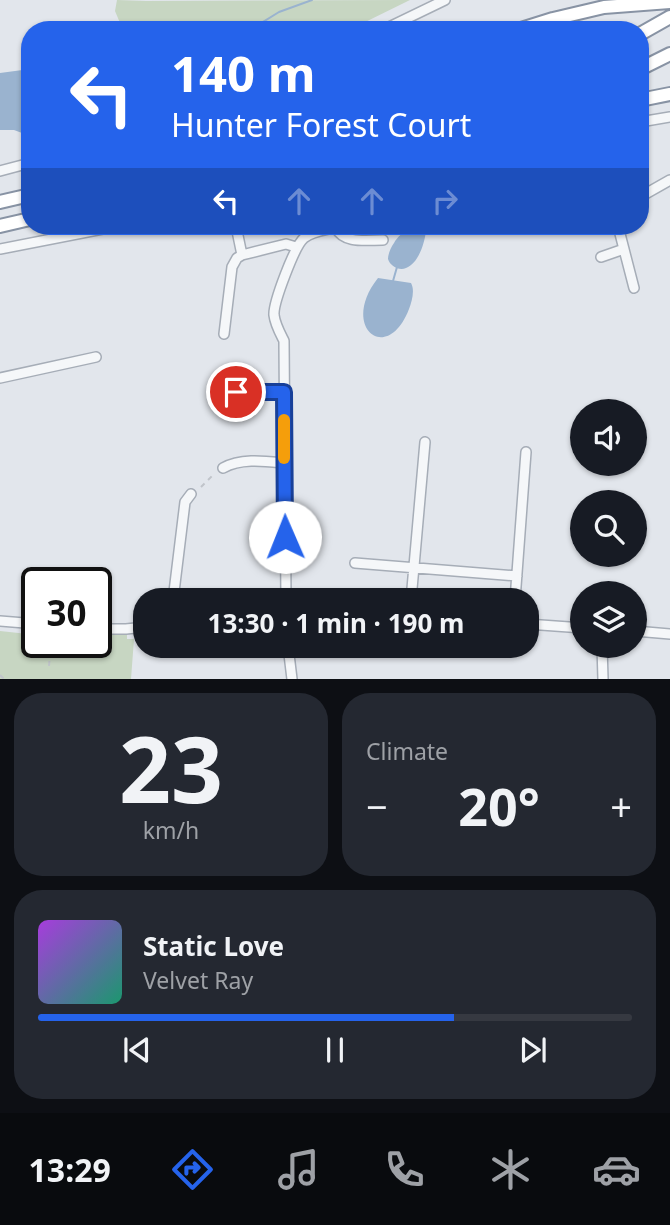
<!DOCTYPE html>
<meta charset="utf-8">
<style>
:root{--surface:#171b24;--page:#242831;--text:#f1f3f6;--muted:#9ea1a6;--line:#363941;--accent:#2563eb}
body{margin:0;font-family:"Noto Sans",sans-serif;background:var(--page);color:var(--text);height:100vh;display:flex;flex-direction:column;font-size:26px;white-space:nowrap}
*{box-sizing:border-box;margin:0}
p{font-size:23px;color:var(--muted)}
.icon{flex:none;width:38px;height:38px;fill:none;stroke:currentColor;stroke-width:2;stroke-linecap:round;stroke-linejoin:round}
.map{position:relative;height:679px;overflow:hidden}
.panel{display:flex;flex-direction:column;gap:14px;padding:14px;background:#0d0f14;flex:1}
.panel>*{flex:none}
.top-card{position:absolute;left:21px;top:21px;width:628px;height:214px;border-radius:28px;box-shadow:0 2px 5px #0004;background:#2563eb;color:#fff;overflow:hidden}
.tools{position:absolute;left:570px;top:399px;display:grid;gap:14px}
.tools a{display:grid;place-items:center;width:77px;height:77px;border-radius:50%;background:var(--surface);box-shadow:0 2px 5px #0004;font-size:35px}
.speed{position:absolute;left:21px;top:567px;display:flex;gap:14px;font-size:35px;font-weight:700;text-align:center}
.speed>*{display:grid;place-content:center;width:91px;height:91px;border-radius:50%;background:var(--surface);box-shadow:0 2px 5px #0004;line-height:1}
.speed .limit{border:4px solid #111;border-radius:10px;background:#fff;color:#111}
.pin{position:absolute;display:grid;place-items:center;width:60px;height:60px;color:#fff;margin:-30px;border:4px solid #fff;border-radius:50%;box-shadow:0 2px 7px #0007}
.me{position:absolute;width:77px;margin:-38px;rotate:359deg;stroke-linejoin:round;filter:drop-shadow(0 0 5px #0008)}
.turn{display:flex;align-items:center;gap:24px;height:147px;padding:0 35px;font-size:32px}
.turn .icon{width:91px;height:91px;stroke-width:2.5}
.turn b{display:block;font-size:49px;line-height:60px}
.lanes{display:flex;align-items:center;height:66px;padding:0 35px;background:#0003;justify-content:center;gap:35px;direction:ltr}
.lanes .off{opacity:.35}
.big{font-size:52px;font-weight:700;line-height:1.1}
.panel .card{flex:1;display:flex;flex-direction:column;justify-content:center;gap:10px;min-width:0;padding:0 24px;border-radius:28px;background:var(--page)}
.panel .dial{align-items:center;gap:0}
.dial b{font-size:91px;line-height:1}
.song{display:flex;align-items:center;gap:21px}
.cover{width:84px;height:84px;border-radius:10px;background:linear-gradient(135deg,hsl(280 70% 55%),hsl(160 70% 35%))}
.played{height:7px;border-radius:4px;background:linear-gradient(90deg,var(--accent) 70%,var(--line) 70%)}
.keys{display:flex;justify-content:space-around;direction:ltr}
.heat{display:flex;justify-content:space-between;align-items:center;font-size:38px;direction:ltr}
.panel .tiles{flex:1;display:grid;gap:14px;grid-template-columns:1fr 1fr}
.card:last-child{grid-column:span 2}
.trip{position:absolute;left:133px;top:588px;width:406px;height:70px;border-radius:28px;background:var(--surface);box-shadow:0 2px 5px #0004;font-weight:700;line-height:70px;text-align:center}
.dock{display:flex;height:112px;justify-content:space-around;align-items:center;background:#090b0e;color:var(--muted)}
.dock .icon{width:49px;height:49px}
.dock .active{color:var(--accent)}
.dock b{font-size:32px;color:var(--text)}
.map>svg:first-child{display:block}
.green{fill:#c7d6c2}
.water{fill:#9ab3cf}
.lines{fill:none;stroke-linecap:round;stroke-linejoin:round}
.stream{stroke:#9ab3cf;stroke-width:2}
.minor-casing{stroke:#a6adb7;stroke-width:12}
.highway-casing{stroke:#8893a4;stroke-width:16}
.path{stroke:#c0c4ca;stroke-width:2;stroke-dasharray:5 5;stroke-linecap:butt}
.minor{stroke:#f5f7f9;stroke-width:9}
.highway{stroke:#fff;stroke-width:12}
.route-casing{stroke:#184099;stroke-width:18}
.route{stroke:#2563eb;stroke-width:12}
.slow{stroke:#f59e0b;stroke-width:12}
</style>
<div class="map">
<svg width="670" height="679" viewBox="0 0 670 679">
<rect width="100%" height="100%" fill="#e2e6ec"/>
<path class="green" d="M117,0L146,1L410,0L349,30H123L115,11Z
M0,631L37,635V642H96V634L127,635V639H134L131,679H0Z"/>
<path class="water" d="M30,69V136L14,130H0V73Z
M409,227L426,230C425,242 419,263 406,268C399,271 390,266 388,259C388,254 391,247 394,243C397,237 404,232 409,227Z
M378,278L411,283C415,290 412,301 409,309C387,366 339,327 378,278Z"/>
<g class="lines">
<path class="stream" d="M250,30L279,12L312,0
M393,281L397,267"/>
<defs>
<path id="minor" d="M383,30L445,0
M640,122L670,117
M0,171L30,163
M640,197L670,180
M236,226L242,255
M618,226L634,288
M336,228C344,244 366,240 383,240
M0,249L118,226
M601,257L624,249
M224,334L232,267L237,258L242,255L286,244L296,247
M0,378L96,357
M215,392H284
M223,468C241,458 264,461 284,463
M355,563L517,576
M173,600L185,502L191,494
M286,600L284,341C280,333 275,324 274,315C273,303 295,245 304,238C314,230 329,230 341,226
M411,600L425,442
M515,600L526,452
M0,621L37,624
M527,624L583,628
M96,629H126L145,627
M635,631L670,634
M288,646L292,679
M602,646L603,679"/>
<path id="highway" d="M518,30L553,19L604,7L670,2
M640,34L670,17
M640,69L670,54
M640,100L670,94
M0,202L30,195
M0,226L30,219"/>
</defs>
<use href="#minor" class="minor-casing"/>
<use href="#highway" class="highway-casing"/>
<path class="path" d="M201,487L213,475
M49,666L51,642
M0,675L4,679"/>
<use href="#minor" class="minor"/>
<use href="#highway" class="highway"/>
</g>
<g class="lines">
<defs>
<path id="route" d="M236,392H284L285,537"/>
</defs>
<use href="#route" class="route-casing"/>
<use href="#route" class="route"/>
<path class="slow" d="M284,420V458"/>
</g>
</svg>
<div class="tools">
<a><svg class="icon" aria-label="sound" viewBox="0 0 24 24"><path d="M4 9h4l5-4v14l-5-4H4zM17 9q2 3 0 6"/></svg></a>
<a><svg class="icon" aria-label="search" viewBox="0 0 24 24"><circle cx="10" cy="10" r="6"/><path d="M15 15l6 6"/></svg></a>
<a><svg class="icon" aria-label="layers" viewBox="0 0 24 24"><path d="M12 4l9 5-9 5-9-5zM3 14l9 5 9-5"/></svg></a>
</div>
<div class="speed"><div class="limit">30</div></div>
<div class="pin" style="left:236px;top:392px;background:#d93025"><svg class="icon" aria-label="arrive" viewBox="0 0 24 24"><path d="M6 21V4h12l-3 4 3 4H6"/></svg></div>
<svg class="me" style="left:285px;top:537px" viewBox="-20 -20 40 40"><circle r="19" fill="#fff"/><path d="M0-13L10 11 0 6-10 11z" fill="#2563eb"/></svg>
<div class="trip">13:30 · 1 min · 190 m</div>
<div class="top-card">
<div class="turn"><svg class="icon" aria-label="left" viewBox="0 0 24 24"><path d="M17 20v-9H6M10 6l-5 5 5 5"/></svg><div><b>140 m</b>Hunter Forest Court</div></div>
<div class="lanes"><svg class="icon" aria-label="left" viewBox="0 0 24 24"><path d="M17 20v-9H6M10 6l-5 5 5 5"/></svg><svg class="icon off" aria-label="ahead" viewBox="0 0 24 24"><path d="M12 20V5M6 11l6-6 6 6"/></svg><svg class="icon off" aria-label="ahead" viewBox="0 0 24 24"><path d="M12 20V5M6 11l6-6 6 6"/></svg><svg class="icon off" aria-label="right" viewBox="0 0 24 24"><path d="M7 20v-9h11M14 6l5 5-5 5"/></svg></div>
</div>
</div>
<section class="panel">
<div class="tiles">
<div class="card dial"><b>23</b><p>km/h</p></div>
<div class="card"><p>Climate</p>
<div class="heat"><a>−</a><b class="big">20°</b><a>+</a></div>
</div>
<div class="card">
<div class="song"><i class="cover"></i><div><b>Static Love</b><p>Velvet Ray</p></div></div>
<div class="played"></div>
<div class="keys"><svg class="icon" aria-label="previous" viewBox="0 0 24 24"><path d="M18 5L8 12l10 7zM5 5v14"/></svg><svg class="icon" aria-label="pause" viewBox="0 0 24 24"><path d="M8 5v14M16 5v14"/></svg><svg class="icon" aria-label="next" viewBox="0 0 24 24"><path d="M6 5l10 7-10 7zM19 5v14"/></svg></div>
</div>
</div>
</section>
<nav class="dock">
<b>13:29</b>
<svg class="icon active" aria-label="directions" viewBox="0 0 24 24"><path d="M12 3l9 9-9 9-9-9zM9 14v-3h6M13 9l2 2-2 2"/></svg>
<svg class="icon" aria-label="music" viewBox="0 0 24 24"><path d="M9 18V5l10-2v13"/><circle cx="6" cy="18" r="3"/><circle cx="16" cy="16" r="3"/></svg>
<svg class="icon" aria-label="phone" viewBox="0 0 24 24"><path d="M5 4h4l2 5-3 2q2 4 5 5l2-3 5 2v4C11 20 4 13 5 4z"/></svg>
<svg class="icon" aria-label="climate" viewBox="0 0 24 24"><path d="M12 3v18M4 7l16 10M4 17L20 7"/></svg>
<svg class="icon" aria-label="car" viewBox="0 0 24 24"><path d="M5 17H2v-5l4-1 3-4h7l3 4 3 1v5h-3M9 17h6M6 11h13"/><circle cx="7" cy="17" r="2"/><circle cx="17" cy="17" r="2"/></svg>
</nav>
